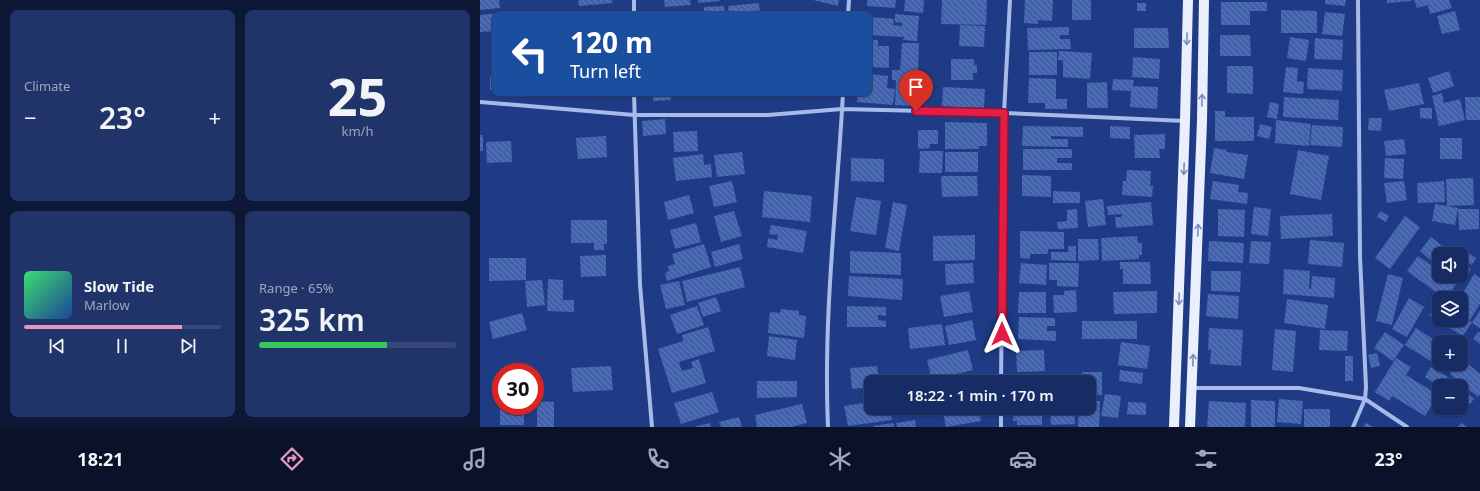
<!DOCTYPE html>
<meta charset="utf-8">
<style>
:root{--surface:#172c64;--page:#20346a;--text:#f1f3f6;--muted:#9ea7bf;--line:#364878;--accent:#e797bd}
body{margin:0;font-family:"Noto Sans",sans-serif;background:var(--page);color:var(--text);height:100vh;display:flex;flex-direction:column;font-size:15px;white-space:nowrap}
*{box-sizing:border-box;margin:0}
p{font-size:13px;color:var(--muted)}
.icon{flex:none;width:22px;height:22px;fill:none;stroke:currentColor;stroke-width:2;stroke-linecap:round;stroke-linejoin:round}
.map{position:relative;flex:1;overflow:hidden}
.side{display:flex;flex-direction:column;gap:10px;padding:10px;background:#0d1837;width:480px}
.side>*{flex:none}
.guide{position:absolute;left:12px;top:12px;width:380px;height:84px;border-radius:8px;box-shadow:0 1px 3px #0004,0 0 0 1px var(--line);background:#1a4fa0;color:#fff;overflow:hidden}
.buttons{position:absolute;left:952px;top:247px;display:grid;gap:8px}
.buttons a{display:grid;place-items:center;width:36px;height:36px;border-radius:8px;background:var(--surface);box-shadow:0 1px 3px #0004,0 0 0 1px var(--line);font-size:20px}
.speed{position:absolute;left:12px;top:363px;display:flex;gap:8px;font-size:20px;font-weight:700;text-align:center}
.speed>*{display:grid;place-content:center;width:52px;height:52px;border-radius:50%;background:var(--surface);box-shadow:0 1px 3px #0004,0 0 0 1px var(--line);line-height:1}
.speed .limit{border:6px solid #d22;background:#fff;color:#111}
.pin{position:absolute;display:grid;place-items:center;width:34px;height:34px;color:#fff;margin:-41px -17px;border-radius:50% 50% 50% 0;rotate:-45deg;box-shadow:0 0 4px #0007}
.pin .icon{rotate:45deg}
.me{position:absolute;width:44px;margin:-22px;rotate:0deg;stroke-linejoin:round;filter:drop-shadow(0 0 3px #0008)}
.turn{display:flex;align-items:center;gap:14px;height:84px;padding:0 12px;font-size:18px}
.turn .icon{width:52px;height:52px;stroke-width:2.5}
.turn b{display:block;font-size:28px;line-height:34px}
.big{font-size:30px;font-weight:600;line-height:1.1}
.side .tile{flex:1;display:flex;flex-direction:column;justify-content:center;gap:6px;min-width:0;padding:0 14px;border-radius:8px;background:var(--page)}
.side .dial{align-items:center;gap:0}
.dial b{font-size:52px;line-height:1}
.song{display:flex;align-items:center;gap:12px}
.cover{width:48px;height:48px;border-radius:6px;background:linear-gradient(135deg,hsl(140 70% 55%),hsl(220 70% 35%))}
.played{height:4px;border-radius:2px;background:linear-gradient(90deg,var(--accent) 80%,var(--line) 80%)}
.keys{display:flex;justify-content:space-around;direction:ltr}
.heat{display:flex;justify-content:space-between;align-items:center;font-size:22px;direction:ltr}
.charge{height:6px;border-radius:3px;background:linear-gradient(90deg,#34c759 65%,var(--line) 0)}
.side .tiles{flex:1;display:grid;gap:10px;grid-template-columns:repeat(2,1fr)}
.trip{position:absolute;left:384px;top:375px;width:232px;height:40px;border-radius:8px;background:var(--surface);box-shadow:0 1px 3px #0004,0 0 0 1px var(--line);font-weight:600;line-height:40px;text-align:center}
.tabs{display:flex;height:64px;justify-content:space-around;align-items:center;background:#091228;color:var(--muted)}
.tabs .icon{width:28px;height:28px}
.tabs .active{color:var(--accent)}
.tabs b{font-size:18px;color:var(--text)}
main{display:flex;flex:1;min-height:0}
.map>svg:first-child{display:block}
.building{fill:url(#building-back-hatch)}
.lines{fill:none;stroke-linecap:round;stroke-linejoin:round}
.minor{stroke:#a7bbea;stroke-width:4}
.primary{stroke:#eaeffe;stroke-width:10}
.oneway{stroke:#7a8cbb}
.route-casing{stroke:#92132f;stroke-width:10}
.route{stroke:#e11d48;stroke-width:7}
</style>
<main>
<section class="side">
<div class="tiles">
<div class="tile"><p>Climate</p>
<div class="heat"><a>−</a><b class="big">23°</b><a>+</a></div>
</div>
<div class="tile dial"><b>25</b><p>km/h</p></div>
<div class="tile">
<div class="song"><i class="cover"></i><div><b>Slow Tide</b><p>Marlow</p></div></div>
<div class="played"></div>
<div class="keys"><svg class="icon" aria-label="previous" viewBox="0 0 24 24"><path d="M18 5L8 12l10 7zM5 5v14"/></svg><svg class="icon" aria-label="pause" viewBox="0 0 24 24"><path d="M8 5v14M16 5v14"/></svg><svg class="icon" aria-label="next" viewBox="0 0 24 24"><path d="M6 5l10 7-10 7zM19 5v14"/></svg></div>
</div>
<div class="tile"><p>Range · 65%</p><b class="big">325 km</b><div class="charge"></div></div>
</div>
</section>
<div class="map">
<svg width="1000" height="427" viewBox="0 0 1000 427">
<defs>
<pattern id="building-back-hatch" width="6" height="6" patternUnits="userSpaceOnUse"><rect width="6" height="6" fill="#4362ac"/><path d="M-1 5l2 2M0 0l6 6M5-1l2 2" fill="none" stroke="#5f7ab8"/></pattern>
</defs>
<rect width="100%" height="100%" fill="#1f3b85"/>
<path class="building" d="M0,0H19L20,8L0,10Z
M98,0H132L133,3L99,6Z
M184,0H210L211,5L185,7Z
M218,0H240V1L218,3Z
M333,0H359L358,6Z
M387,0H416L415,8L387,6Z
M425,0H444L443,13L424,11Z
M462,0H507L506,25L461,24Z
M545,0H573L572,21L558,20V24L544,23Z
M592,0H611V20H592Z
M845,0H866L865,6L845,4Z
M907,0H931V1L907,3Z
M934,0H969L972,8L950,14L948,5L937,8Z
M741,2H787V11H770V25H741Z
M279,3L280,15H249L248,6Z
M657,3H666V11H657Z
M244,6L245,15H224V7Z
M801,10L837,11V33H801Z
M123,11V15H86V14Z
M975,11L980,30L962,34L957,16Z
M845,12L865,14L862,36L842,34Z
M21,13V15H15V31L0,32V15Z
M415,14L439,16L437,41L423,40L424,37L389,35V17L414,19L413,25L422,26V23L415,22Z
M480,25L505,26L504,47L479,46Z
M589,27V35H580V39H590L591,49L548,50L547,28Z
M654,28H688L689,48H654Z
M740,35H770L771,56H740Z
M810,37L829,40L826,61L807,58Z
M835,38L863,40L862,60L834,59Z
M389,40H398V46H409V68L389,67Z
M422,43H439L437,106L415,105L416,80H412V70H420Z
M579,51L612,53L610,79L583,77V60H578Z
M549,52H577V75H549Z
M653,57L680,59L679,79L652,77Z
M471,59H494V65H497V73H493V80H471Z
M747,66H773V94L747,93Z
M806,67L818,68L817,81L824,82L823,94L803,92Z
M828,68L863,70L862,91L827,89Z
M969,71L974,86L953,93L948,78Z
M389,74L408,76L407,88L415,89L413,105L377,102L378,93H389Z
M10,76L15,77V90H10Z
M549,78L576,79V99H587V109H565V103H548Z
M633,79L654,80L653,86L678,87L677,109L650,107L651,91L632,90Z
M627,82L628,108H607V83Z
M939,83L944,104L909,111L904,90Z
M463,87L505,89L504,109L462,106Z
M173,93H190L191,100L173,101Z
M962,93L964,103L980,99L985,120L959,126L952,96Z
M804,97L859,100L858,120L803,117Z
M985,97H1000V120H986Z
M790,102L799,104L797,119L787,117Z
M940,108H952V119L940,118Z
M735,111H745V117H774V141H735Z
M889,118H902L901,131L888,130Z
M185,119L186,134L163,136L162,121Z
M796,120L831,124L829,146L795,143Z
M465,122L507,123V146H499V149H465Z
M780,124L792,127L789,139L777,136Z
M832,125L863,127L862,147L830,145Z
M543,126L603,127V137L571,136V139H588V147L542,146Z
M630,126L650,127V139L630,138Z
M438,130H458V144H450V148L438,149Z
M217,131L218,151L194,152L193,132Z
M685,134V149H679L680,158H655L654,135Z
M0,135H3V151H0Z
M126,136L127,157L98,159L96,138Z
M960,138H982V159H960Z
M924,139L926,154L906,156L904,141Z
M31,141L32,162L7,163L6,142Z
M734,148L747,150L746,152L768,155L764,179L730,173Z
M543,149H592V158H577V163H592V170H543Z
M818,150L849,156L841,200L810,194Z
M440,151H463L462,173H439Z
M262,152L265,174L237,177L234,155Z
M465,152H498V172H465Z
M223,154L224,165L231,164L232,177L196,181L193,158Z
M371,158L404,159V182L371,181Z
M905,158L924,159L923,179L904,178Z
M647,170L671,171L670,186H673L672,197L642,195L643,181H646Z
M542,175L571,176V197L542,196Z
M461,176H497L498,196L462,197Z
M993,178L994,205L967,206L966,179Z
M252,181L257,202L234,207L229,186Z
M733,181L759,185L758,192L768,193L767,204L730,199Z
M924,181L927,200L907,203L904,183Z
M964,181L965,202L938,203L937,183Z
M284,191L332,196L330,222L282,217Z
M573,191L600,192V203H573Z
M209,195L214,213L188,220L184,202Z
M376,197L401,201L396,235L370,231Z
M623,199L626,225L608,227L605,201Z
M413,202L427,205L419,251L405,248Z
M671,202L673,225L636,228L635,217H642V214L628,215L627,206Z
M955,204L978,208L975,225L952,221Z
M774,207L791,209L788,236L771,234Z
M597,209L598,228L578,229L577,222L587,221V210Z
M738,209L765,210L764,237L738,236Z
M978,209H999V229L979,230Z
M254,211L262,236L241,242L234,216Z
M900,211L909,216L906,222L897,217Z
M852,214L853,236L801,239L800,216Z
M925,216L940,227L910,269L895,258Z
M91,220H127V244H124V250H114V243H91Z
M216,223L221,242L195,249L190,230Z
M291,225L327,231L323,253L287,247L288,238L297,240L298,235L289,234Z
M540,231L584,232V249H568V254H550V259L540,258Z
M495,235V260L453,261V236Z
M657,236L658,243H662V255H659V259L622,261L621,238Z
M951,237L972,254H959V267L940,251Z
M598,239H618L619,260L598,261Z
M830,240L864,243L862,267L828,264Z
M729,241L764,243L763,263L728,261Z
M771,241L791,242L789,264L769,263Z
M224,244L231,267L187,281L185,273L189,271L188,266L195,264L192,254Z
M259,244L263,259L235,267L231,252Z
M588,246H596V261L571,260V252H588Z
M981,248L996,258L992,265L981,258V254H978Z
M370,251L421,253V275L370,273Z
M126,255V276L101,277L100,256Z
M938,256L959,271V276H966L976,284L966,298H964L927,271Z
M9,258H46V280L9,281Z
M981,261L991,269L979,283L970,276H981Z
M640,262H670L671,284H643V269H640Z
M493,263L494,283L466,285L465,264Z
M541,263L567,265L566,285L539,283Z
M569,263H599L598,287L577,286V280H569Z
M260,267L265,287L207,302L202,281Z
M804,269L830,271L829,289H831L832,276L855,278L854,298L803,294Z
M731,271H761L760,292L731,291Z
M908,274L923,278L912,325L896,321Z
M994,274L1000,278V304L990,320L981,314L980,298Z
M369,276L423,279L422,300L368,296Z
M68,279L83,280V300H94V312L67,311Z
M62,280L65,305L47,307L45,281Z
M199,281L205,305L186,309L180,285Z
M596,290L597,312L574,313L573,295H584V291Z
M489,291L493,312L464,317L460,296Z
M677,291V313L634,314L633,292Z
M539,292H566V313H538Z
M728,294L759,296L758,319L726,316Z
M236,297L241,311L223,317L218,303Z
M929,298L944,307L927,337L912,329Z
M807,299L848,305L845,329L804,323Z
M959,300V320H981V315L992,322L983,336L949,316Z
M217,306L224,325L197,334L190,315Z
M367,306L406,307V316L398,315V320L406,321V327H367Z
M301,309L319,311V315L326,316L324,338L288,333L290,312L300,313Z
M1000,310V328L992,323Z
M42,313L47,330L13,339L9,322Z
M539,317L575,318V326H567V331H576V341L538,339Z
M492,320L496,340L469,345L465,326Z
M602,321H657V339H602Z
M462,324L465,345L430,349L428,328Z
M228,327L235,351L199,362L202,371L213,368L211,362L219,359L226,383L192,393L178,349L203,341L202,335Z
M729,328L763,330L761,366L730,364L731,350H728Z
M936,328L959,343V364H974L968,372L925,345Z
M795,329L816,331L813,372L792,370Z
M840,330L868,331L867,351L839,350Z
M905,332L924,345L913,361L894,348Z
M998,332L1000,333V344L993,339Z
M289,336L317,340L315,360L287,356Z
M641,342L670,346L667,369L638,365Z
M488,350L493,370L452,380L447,360Z
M564,350L565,371L537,372L536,351Z
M897,353L900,366L891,368L888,355Z
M865,356H873V381H865Z
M916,358L931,367L926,375L958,395L945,416L912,396L909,401L895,392Z
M982,359L1000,374V394L998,397L970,374L978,364H981Z
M131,366L133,390L93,392L91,368Z
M397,366L399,382H391V387L372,389L370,368Z
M951,367L979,384L978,386H959L945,377Z
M640,370L663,373L662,384L639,381Z
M602,372H622V395H609V382H601Z
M538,375L573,376V382H537Z
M17,376H21V400H17Z
M575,377H597L598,382H575Z
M487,378L488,382H472V381Z
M277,381H317V397L277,398Z
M983,390L994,399L990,404L981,398V392Z
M232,392L239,412L201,424L194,403Z
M625,394L641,396L638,418L621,416Z
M799,399L823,401L821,424L797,422Z
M771,400L795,401V427H771Z
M57,401L74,402V427H57Z
M609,401H620L619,427H598L599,408H609Z
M729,401L766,403L765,427H727Z
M391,402V408H410L412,420L368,426L364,406Z
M648,402L666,403V415L647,414Z
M20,404H21V406H44V425H20Z
M322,404L327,423L311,427H277L275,415Z
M462,408H499L501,421L466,427Z
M534,408H562V425H537V421H533Z
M570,408H594L595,424L571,425Z
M824,409H850V427H824Z
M259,417L262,427H241L239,422Z
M435,420L436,427H417L416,423Z
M230,423L231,427H216V426Z
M413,423L414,427H393V426Z
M886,423L894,427H883Z
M981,423L987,427H978Z"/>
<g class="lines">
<path class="minor" d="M154,0V15
M368,15L369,0
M154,93L160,285L172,427
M0,102L154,115H288L362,109L524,113L705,121
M521,382L524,113L530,0
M712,388H819L885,399L927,427
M348,427C343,316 357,204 363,93
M521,427V408
M873,427L885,399L886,387L880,257L878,0"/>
<path class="primary" d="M694,427L705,121L708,0
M710,427L722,121L724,0"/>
</g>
<defs><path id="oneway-shaft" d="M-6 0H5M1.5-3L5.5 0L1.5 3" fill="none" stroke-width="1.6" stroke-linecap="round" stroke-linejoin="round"/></defs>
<g class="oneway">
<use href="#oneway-shaft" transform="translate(707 39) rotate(91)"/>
<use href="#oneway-shaft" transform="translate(722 100) rotate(-89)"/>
<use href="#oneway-shaft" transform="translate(704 169) rotate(92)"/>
<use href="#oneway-shaft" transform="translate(718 230) rotate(-88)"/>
<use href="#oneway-shaft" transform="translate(699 299) rotate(92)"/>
<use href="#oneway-shaft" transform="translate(713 360) rotate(-88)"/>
</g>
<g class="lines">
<defs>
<path id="route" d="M436,111L524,113L522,334"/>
</defs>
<use href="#route" class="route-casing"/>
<use href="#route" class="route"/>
</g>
</svg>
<div class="buttons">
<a><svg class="icon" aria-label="sound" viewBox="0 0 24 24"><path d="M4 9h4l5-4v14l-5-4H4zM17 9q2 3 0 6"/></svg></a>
<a><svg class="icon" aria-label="layers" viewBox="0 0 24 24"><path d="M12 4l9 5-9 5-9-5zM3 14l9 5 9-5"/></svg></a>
<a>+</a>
<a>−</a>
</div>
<div class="speed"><div class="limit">30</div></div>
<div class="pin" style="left:436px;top:111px;background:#d93025"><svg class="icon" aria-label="arrive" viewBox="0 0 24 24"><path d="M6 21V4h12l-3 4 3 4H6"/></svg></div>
<svg class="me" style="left:522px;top:334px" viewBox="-20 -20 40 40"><path d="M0-17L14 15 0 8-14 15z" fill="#e11d48" stroke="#fff" stroke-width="4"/></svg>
<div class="trip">18:22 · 1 min · 170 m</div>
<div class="guide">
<div class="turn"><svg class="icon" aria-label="left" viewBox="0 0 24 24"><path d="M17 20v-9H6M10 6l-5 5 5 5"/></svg><div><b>120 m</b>Turn left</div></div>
</div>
</div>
</main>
<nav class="tabs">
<b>18:21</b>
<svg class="icon active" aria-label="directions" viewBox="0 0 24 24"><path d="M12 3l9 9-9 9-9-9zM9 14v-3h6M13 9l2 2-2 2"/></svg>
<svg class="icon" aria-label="music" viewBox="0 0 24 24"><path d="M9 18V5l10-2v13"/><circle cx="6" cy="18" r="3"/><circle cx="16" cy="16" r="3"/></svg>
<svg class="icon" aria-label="phone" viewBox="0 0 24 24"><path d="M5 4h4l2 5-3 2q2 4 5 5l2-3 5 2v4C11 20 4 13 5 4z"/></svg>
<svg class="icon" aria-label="climate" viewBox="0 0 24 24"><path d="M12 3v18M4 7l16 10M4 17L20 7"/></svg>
<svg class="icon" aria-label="car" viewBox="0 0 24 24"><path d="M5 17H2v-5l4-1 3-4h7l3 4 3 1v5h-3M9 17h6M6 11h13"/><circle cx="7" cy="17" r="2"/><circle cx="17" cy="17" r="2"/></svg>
<svg class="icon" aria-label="filters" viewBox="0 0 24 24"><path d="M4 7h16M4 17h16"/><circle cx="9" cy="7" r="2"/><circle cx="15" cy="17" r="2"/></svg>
<b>23°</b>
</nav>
